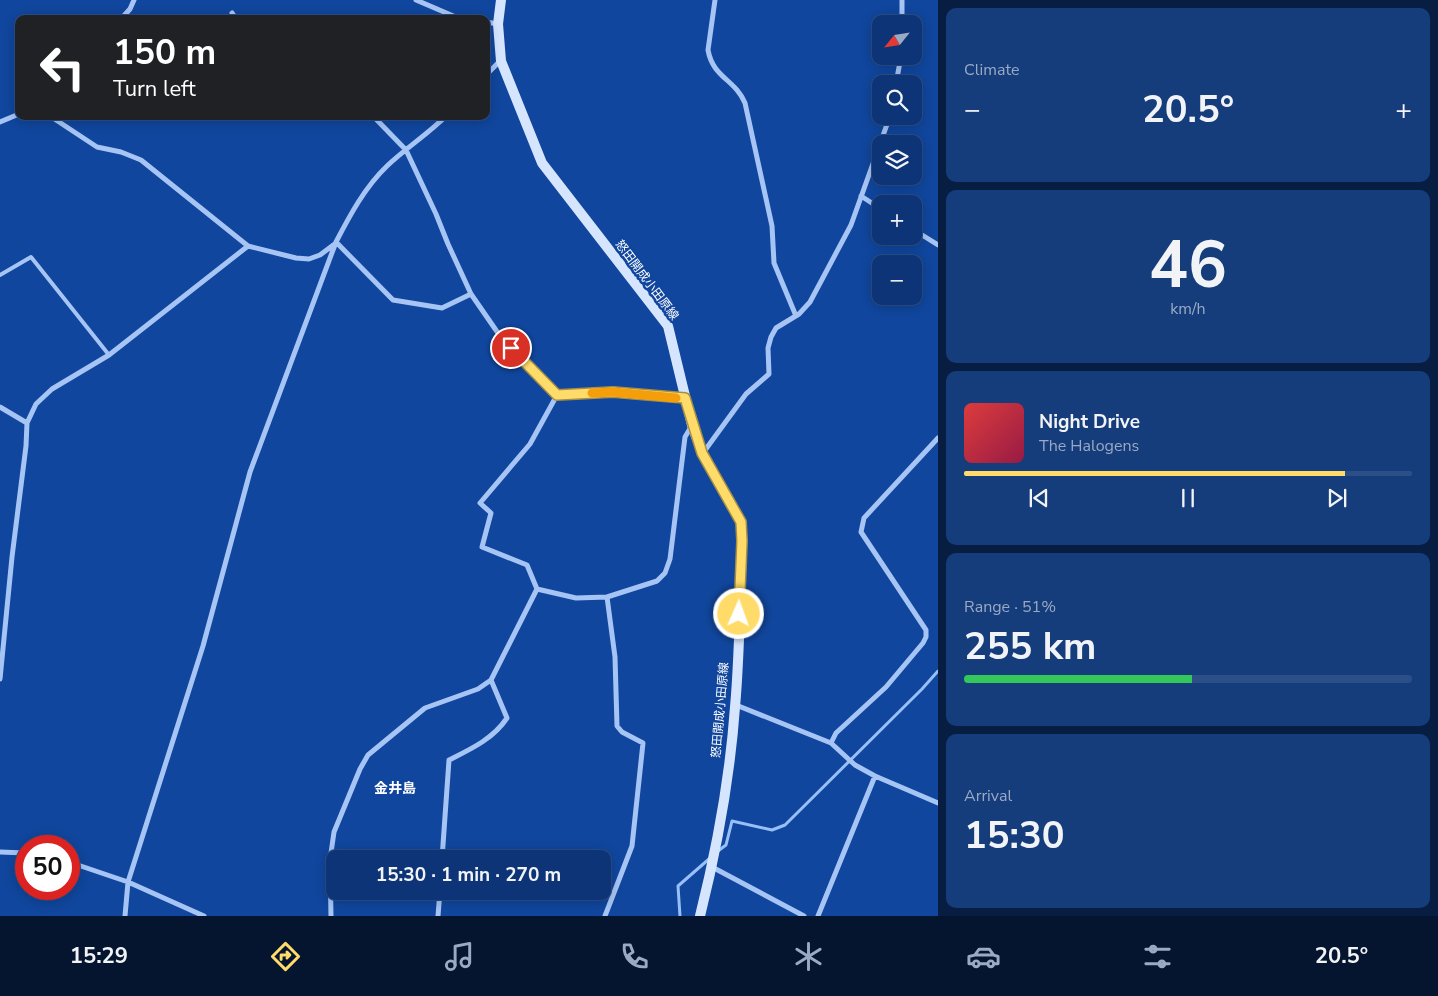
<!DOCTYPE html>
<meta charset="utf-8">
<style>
:root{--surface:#0c3476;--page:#153c7b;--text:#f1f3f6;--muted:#9aaac5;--line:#2c4f88;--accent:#ffdc6a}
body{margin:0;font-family:"Nunito Sans","Noto Sans JP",sans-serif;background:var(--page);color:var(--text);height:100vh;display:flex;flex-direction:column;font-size:19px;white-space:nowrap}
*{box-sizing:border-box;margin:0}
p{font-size:16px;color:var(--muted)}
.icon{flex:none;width:28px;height:28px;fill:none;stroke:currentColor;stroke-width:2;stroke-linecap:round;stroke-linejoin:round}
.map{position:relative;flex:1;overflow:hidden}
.panel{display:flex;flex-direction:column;gap:8px;padding:8px;background:#071d41;width:500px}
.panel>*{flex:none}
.hud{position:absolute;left:15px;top:15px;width:475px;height:105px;border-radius:10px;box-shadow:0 2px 12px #0003,0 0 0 1px var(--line);background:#202124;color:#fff;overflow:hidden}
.needle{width:32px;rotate:240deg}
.controls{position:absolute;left:872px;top:15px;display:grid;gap:10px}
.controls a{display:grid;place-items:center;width:50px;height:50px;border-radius:10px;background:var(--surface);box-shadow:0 2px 12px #0003,0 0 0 1px var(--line);font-size:25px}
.speed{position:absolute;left:15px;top:835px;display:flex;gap:10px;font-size:25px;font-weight:700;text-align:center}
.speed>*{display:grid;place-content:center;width:65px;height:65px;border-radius:50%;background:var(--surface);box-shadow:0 2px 12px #0003,0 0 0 1px var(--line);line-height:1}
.speed .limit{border:8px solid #d22;background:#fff;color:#111}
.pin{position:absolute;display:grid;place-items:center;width:42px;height:42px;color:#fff;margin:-21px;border:2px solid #fff;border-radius:50%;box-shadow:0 1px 5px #0007}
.me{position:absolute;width:55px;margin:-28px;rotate:2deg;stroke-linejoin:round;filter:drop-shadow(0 0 4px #0008)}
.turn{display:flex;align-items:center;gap:18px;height:105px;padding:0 15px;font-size:22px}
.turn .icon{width:65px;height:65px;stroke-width:2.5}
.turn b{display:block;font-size:35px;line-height:42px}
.big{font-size:38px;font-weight:700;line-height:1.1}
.panel .card{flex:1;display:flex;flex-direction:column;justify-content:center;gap:8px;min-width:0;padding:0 18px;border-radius:10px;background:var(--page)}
.panel .dial{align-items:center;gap:0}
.dial b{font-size:65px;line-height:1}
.song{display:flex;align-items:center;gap:15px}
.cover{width:60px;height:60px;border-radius:8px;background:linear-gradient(135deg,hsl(0 70% 55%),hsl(340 70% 35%))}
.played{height:5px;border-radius:2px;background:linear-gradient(90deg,var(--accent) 85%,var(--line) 85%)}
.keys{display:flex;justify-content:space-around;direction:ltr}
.heat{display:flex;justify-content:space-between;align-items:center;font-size:28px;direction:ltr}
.charge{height:8px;border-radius:4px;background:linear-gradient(90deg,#34c759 51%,var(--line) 0)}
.trip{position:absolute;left:326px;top:850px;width:285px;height:50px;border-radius:10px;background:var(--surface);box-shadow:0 2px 12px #0003,0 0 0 1px var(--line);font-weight:700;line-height:50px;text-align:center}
.dock{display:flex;height:80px;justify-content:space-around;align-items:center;background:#05152f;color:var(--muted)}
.dock .icon{width:35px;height:35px}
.dock .current{color:var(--accent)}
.dock b{font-size:22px;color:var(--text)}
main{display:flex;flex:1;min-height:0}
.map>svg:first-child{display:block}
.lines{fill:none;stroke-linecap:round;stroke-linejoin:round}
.stream{stroke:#98bff8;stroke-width:3}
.service{stroke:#a6c5f5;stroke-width:4}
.minor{stroke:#a6c5f5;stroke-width:5}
.secondary{stroke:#d6e5fe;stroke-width:10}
.route-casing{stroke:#a68f45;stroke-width:12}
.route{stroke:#ffdc6a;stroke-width:9}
.slow{stroke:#f59e0b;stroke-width:9}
.labels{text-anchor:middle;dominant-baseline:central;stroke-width:5;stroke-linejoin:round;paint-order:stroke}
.street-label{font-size:12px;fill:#fff;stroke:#10469d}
.neighbourhood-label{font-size:14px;font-weight:bold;fill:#fff;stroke:#10469d}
</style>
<main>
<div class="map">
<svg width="938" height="916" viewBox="0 0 938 916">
<rect width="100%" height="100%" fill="#10469d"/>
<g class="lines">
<path class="stream" d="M718,851L726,845L732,821L772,830L785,825L922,689L938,671
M680,916L678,886L709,859"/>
<path class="service" d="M0,275L31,257L109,355"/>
<path class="minor" d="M416,0L458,18L464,19
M715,0L708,50C713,78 735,79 745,103L772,226L774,263L796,316
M902,0V24
M232,13L236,19
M121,19L130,9L134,0
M486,22L498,24
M486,75L500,61
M896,84L901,56
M50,116L97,147L121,152L141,160L248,246L296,258L309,259L320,255L336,243
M373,116L406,150L436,214L448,244L471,294
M0,122L19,114
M861,196L881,209
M914,230L938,245
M336,242L393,300L442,308L471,294L500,336L557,395L613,392L685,399
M0,407L27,423
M703,453L746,394L769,374L768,348L771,337L776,328L799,314L810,302L851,225L890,116
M537,589L576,598L607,597L657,581L665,573L670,559L685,437L691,427
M0,679L12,557L26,446L27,423L36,404L52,389L109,355L248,246
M736,705L831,743L855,765L875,776L938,803
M831,743L836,733L886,687L923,643L926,637V630L861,532L864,518L938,438
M0,852L26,853
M442,859L449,760C471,749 493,739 507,718L491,680
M69,862L128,882L204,916
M712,867L804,916
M125,916L128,882L203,646L250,472L336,242C350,215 365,187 387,166C406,148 428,134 446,116
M331,916L330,860L334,832L360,769L368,755L425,708L478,689L491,680L537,589L527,565L482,547L491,513L480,503L530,444L557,395
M438,916L440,891
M605,916L632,846L643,743L622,732L617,726L615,657L607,597
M818,916L875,776"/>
<path class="secondary" d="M501,0L498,24L501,61L542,163L668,326L692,425L702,453L741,522L742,541C740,596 740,652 735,707C730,777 717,848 700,916"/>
</g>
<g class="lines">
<defs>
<path id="route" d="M511,348L557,395L613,392L685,398L702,453L741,522L742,541L739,614"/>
</defs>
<use href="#route" class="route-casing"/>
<use href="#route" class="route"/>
<path class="slow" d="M592,393L613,392L676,398"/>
</g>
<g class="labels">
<g class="street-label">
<text transform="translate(647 280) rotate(53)">怒田開成小田原線</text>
<text transform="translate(720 710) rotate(-85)">怒田開成小田原線</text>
</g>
<g class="neighbourhood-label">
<text x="395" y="788">金井島</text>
</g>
</g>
</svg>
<div class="controls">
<a><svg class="needle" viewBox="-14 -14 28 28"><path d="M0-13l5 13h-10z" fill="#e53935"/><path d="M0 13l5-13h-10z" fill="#9aaac5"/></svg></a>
<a><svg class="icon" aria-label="search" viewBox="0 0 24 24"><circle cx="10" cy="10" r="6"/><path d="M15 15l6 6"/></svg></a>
<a><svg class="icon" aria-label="layers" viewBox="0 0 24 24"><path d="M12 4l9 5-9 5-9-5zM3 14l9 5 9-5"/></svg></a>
<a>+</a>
<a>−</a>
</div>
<div class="speed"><div class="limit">50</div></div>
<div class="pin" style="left:511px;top:348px;background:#d93025"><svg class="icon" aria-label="arrive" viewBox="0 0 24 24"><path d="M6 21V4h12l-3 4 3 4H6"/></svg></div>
<svg class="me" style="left:739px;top:614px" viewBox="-20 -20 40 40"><circle r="17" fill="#ffdc6a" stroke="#fff" stroke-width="3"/><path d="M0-11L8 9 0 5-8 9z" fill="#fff"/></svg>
<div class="trip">15:30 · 1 min · 270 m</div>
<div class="hud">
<div class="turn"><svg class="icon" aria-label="left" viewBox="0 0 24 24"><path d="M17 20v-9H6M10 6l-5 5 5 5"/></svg><div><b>150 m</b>Turn left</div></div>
</div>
</div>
<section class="panel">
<div class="card"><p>Climate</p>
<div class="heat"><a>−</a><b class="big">20.5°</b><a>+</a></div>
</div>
<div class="card dial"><b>46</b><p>km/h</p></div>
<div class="card">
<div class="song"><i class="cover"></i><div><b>Night Drive</b><p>The Halogens</p></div></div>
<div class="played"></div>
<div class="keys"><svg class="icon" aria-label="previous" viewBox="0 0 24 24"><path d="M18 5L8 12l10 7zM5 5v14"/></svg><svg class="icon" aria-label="pause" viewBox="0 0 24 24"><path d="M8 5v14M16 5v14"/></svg><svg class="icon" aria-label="next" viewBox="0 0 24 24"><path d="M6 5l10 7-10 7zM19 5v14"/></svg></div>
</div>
<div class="card"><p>Range · 51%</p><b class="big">255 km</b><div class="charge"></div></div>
<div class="card"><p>Arrival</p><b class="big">15:30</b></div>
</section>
</main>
<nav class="dock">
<b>15:29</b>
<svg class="icon current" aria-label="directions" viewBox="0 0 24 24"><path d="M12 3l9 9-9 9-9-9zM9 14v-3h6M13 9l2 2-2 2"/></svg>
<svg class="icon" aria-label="music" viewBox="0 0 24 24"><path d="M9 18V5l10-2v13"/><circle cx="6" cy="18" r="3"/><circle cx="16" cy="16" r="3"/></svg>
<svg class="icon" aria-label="phone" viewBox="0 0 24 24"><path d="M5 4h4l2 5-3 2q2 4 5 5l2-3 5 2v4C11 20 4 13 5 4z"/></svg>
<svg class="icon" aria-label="climate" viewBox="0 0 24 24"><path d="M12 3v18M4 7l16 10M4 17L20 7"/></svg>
<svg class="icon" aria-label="car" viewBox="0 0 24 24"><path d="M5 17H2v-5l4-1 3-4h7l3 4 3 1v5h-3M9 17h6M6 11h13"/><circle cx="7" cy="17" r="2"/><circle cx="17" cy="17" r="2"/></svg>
<svg class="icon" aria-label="filters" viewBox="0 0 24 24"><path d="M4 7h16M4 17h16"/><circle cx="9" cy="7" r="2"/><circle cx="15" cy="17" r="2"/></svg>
<b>20.5°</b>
</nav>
